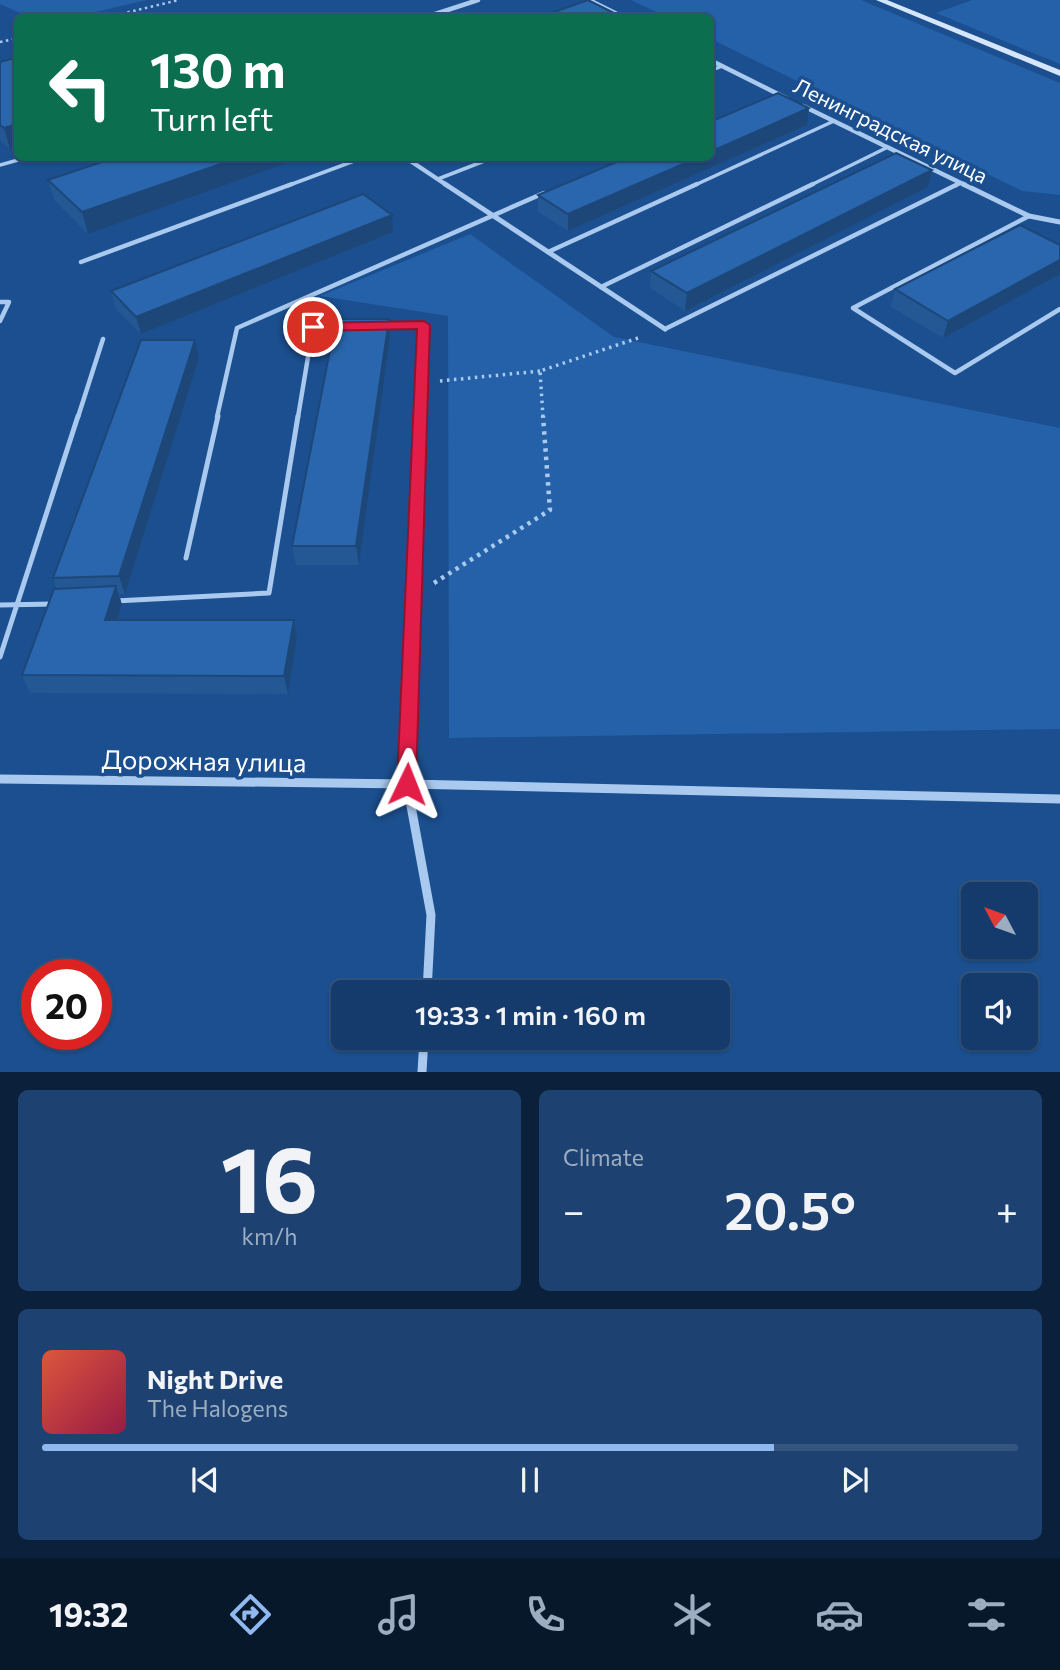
<!DOCTYPE html>
<meta charset="utf-8">
<style>
:root{--surface:#143b6b;--page:#1d4271;--text:#f1f3f6;--muted:#9dadc1;--line:#33557e;--accent:#90b9f0}
body{margin:0;font-family:Commissioner,sans-serif;background:var(--page);color:var(--text);height:100vh;display:flex;flex-direction:column;font-size:26px;white-space:nowrap}
*{box-sizing:border-box;margin:0}
p{font-size:23px;color:var(--muted)}
.icon{flex:none;width:38px;height:38px;fill:none;stroke:currentColor;stroke-width:2;stroke-linecap:round;stroke-linejoin:round}
.map{position:relative;height:1072px;overflow:hidden}
.sheet{display:flex;flex-direction:column;gap:18px;padding:18px;background:#0b203b;flex:1}
.sheet>*{flex:none}
.hud{position:absolute;left:14px;top:14px;width:700px;height:147px;border-radius:10px;box-shadow:0 2px 5px #0004,0 0 0 2px var(--line);background:#0b6e4f;color:#fff;overflow:hidden}
.needle{width:46px;rotate:311deg}
.buttons{position:absolute;left:961px;top:882px;display:grid;gap:14px}
.buttons a{display:grid;place-items:center;width:77px;height:77px;border-radius:10px;background:var(--surface);box-shadow:0 2px 5px #0004,0 0 0 2px var(--line);font-size:35px}
.speed{position:absolute;left:21px;top:959px;display:flex;gap:14px;font-size:35px;font-weight:700;text-align:center}
.speed>*{display:grid;place-content:center;width:91px;height:91px;border-radius:50%;background:var(--surface);box-shadow:0 2px 5px #0004,0 0 0 2px var(--line);line-height:1}
.speed .limit{border:10px solid #d22;background:#fff;color:#111}
.pin{position:absolute;display:grid;place-items:center;width:60px;height:60px;color:#fff;margin:-30px;border:4px solid #fff;border-radius:50%;box-shadow:0 2px 7px #0007}
.me{position:absolute;width:77px;margin:-38px;rotate:2deg;stroke-linejoin:round;filter:drop-shadow(0 0 5px #0008)}
.turn{display:flex;align-items:center;gap:24px;height:147px;padding:0 21px;font-size:32px}
.turn .icon{width:91px;height:91px;stroke-width:2.5}
.turn b{display:block;font-size:49px;line-height:60px}
.big{font-size:52px;font-weight:600;line-height:1.1}
.sheet .widget{flex:1;display:flex;flex-direction:column;justify-content:center;gap:10px;min-width:0;padding:0 24px;border-radius:10px;background:var(--page)}
.sheet .dial{align-items:center;gap:0}
.dial b{font-size:91px;line-height:1}
.song{display:flex;align-items:center;gap:21px}
.cover{width:84px;height:84px;border-radius:10px;background:linear-gradient(135deg,hsl(10 70% 55%),hsl(340 70% 35%))}
.played{height:7px;border-radius:4px;background:linear-gradient(90deg,var(--accent) 75%,var(--line) 75%)}
.keys{display:flex;justify-content:space-around;direction:ltr}
.heat{display:flex;justify-content:space-between;align-items:center;font-size:38px;direction:ltr}
.sheet .tiles{flex:1;display:grid;gap:18px;grid-template-columns:1fr 1fr}
.widget:last-child{grid-column:span 2}
.trip{position:absolute;left:331px;top:980px;width:399px;height:70px;border-radius:10px;background:var(--surface);box-shadow:0 2px 5px #0004,0 0 0 2px var(--line);font-weight:600;line-height:70px;text-align:center}
.menu{display:flex;height:112px;justify-content:space-around;align-items:center;background:#08182b;color:var(--muted)}
.menu .icon{width:49px;height:49px}
.menu .current{color:var(--accent)}
.menu b{font-size:32px;color:var(--text)}
.map>svg:first-child{display:block}
.green{fill:#2461a8}
.lines{fill:none;stroke-linecap:round;stroke-linejoin:round}
.path-far2{stroke:#a9c9ee;stroke-width:2.5;stroke-dasharray:2.5 3.5;stroke-linecap:butt}
.path-far1{stroke:#a9c9ee;stroke-width:3.5;stroke-dasharray:2.5 4.5;stroke-linecap:butt}
.path{stroke:#a9c9ee;stroke-width:4.5;stroke-dasharray:3.5 5;stroke-linecap:butt}
.lane-far3{stroke:#a9c9ee;stroke-width:3.5}
.lane-far2{stroke:#a9c9ee;stroke-width:4.5}
.lane-far1{stroke:#a9c9ee;stroke-width:5}
.lane{stroke:#a9c9ee;stroke-width:7}
.street-far2{stroke:#a9c9ee;stroke-width:4.5}
.street-far1{stroke:#a9c9ee;stroke-width:5}
.street{stroke:#a9c9ee;stroke-width:9}
.secondary{fill:#d6e6fa;fill-rule:evenodd}
.wall{fill:#245895}
.shaded-wall{fill:#1d4779}
.building{fill:#2a66ad;stroke:#1d4779;stroke-width:2}
.route{fill:#e11d48;stroke:#92132f;stroke-width:2}
.labels{text-anchor:middle;dominant-baseline:central;stroke-width:7;stroke-linejoin:round;paint-order:stroke}
.far-street-label{font-size:21px;fill:#fff;stroke:#1b4f8f}
.street-label{font-size:26px;fill:#fff;stroke:#1b4f8f}
</style>
<div class="map">
<svg width="1060" height="1072" viewBox="0 0 1060 1072">
<rect width="100%" height="100%" fill="#1b4f8f"/>
<path class="green" d="M0,0H147L70,18L29,17L0,4Z
M631,0H861L1060,83V195L1022,191L711,39L710,18L667,17Z
M972,0H1060V64L936,13Z
M470,234L614,337L1060,428V729L449,738L448,316L320,296Z"/>
<g class="lines">
<path class="path-far2" d="M104,18L179,0
M0,42L18,38"/>
<path class="path-far1" d="M440,381L540,371
M543,417L540,371L641,337"/>
<path class="path" d="M434,583L550,510L543,416"/>
<path class="lane-far3" d="M710,71L722,66
M0,165L25,158
M438,179L492,158
M287,186L362,158
M693,186L834,121
M809,186L886,148
M955,186L960,183"/>
<path class="lane-far2" d="M1029,216L853,308L955,373L1060,309
M548,252L697,184
M81,262L292,184
M601,287L813,184
M0,302H9L0,321
M382,326L424,325L421,417
M665,329L958,184
M78,417L103,339
M217,417L237,328L544,193
M298,417L313,327H341"/>
<path class="lane-far1" d="M186,558L218,416
M115,601L269,593L298,416
M0,605L53,604
M0,657L78,416
M410,708L421,416"/>
<path class="lane" d="M407,784L410,706"/>
<path class="street-far2" d="M589,0L625,18
M423,18L478,0
M710,60L786,98
M803,106L967,186
M406,158L448,186"/>
<path class="street-far1" d="M445,184L665,329
M963,184L1029,216L1060,222"/>
<path class="street" d="M0,779L407,784L1060,799
M407,784L431,915L427,992
M422,1072L424,1038"/>
<path class="secondary" d="M876,0H887L1060,70V76Z"/>
</g>
<path class="wall" d="M0,62L10,149L0,140Z
M809,108L807,125L568,231L538,212V195Z
M114,158H301L88,234L55,201L48,180Z
M932,170L928,187L685,311L650,288L651,271Z
M1020,225L943,338L891,307L895,289Z
M393,232L141,334L116,309L111,291Z
M389,319L390,337L359,565H296L292,546Z
M195,340L199,358L125,594H119L122,605L118,620H294L297,638L288,694L30,693L22,675L57,589L53,578Z"/>
<path class="shaded-wall" d="M809,108L807,125L568,231V214L697,158H710V152Z
M18,124V147L10,149L4,128Z
M238,158H301L88,234L82,212Z
M932,170L928,187L685,311L687,293Z
M392,215L393,232L141,334L136,317Z
M1060,260V274L943,338L948,321Z
M389,319L390,337L359,565L356,546Z
M195,340L199,358L125,594L119,576Z
M116,586L122,605L112,638L105,620Z
M294,620L297,638L288,694L284,676Z"/>
<path class="building" d="M588,0L624,18H537Z
M18,57V124L4,128L0,125V62Z
M778,93L809,108L710,152V122Z
M896,153L932,170L687,293L651,271Z
M114,158H238L82,212L48,180Z
M626,158H697L568,214L538,195Z
M363,194L392,215L136,317L111,291Z
M1020,225L1060,245V260L948,321L895,289Z
M336,319H389L356,546H292Z
M141,340H195L119,576L53,578Z
M116,586L105,620H294L284,676L22,675L54,589Z"/>
<path class="route" d="M424,321L430,325L416,784L413,790H400L397,784L417,329L313,331L306,327L313,323Z"/>
<g class="labels">
<g class="far-street-label">
<text transform="translate(891 130) rotate(26)">Ленинградская улица</text>
</g>
<g class="street-label">
<text transform="translate(204 760) rotate(1)">Дорожная улица</text>
</g>
</g>
</svg>
<div class="buttons">
<a><svg class="needle" viewBox="-14 -14 28 28"><path d="M0-13l5 13h-10z" fill="#e53935"/><path d="M0 13l5-13h-10z" fill="#9dadc1"/></svg></a>
<a><svg class="icon" aria-label="sound" viewBox="0 0 24 24"><path d="M4 9h4l5-4v14l-5-4H4zM17 9q2 3 0 6"/></svg></a>
</div>
<div class="speed"><div class="limit">20</div></div>
<div class="pin" style="left:313px;top:327px;background:#d93025"><svg class="icon" aria-label="arrive" viewBox="0 0 24 24"><path d="M6 21V4h12l-3 4 3 4H6"/></svg></div>
<svg class="me" style="left:407px;top:784px" viewBox="-20 -20 40 40"><path d="M0-17L14 15 0 8-14 15z" fill="#e11d48" stroke="#fff" stroke-width="4"/></svg>
<div class="trip">19:33 · 1 min · 160 m</div>
<div class="hud">
<div class="turn"><svg class="icon" aria-label="left" viewBox="0 0 24 24"><path d="M17 20v-9H6M10 6l-5 5 5 5"/></svg><div><b>130 m</b>Turn left</div></div>
</div>
</div>
<section class="sheet">
<div class="tiles">
<div class="widget dial"><b>16</b><p>km/h</p></div>
<div class="widget"><p>Climate</p>
<div class="heat"><a>−</a><b class="big">20.5°</b><a>+</a></div>
</div>
<div class="widget">
<div class="song"><i class="cover"></i><div><b>Night Drive</b><p>The Halogens</p></div></div>
<div class="played"></div>
<div class="keys"><svg class="icon" aria-label="previous" viewBox="0 0 24 24"><path d="M18 5L8 12l10 7zM5 5v14"/></svg><svg class="icon" aria-label="pause" viewBox="0 0 24 24"><path d="M8 5v14M16 5v14"/></svg><svg class="icon" aria-label="next" viewBox="0 0 24 24"><path d="M6 5l10 7-10 7zM19 5v14"/></svg></div>
</div>
</div>
</section>
<nav class="menu">
<b>19:32</b>
<svg class="icon current" aria-label="directions" viewBox="0 0 24 24"><path d="M12 3l9 9-9 9-9-9zM9 14v-3h6M13 9l2 2-2 2"/></svg>
<svg class="icon" aria-label="music" viewBox="0 0 24 24"><path d="M9 18V5l10-2v13"/><circle cx="6" cy="18" r="3"/><circle cx="16" cy="16" r="3"/></svg>
<svg class="icon" aria-label="phone" viewBox="0 0 24 24"><path d="M5 4h4l2 5-3 2q2 4 5 5l2-3 5 2v4C11 20 4 13 5 4z"/></svg>
<svg class="icon" aria-label="climate" viewBox="0 0 24 24"><path d="M12 3v18M4 7l16 10M4 17L20 7"/></svg>
<svg class="icon" aria-label="car" viewBox="0 0 24 24"><path d="M5 17H2v-5l4-1 3-4h7l3 4 3 1v5h-3M9 17h6M6 11h13"/><circle cx="7" cy="17" r="2"/><circle cx="17" cy="17" r="2"/></svg>
<svg class="icon" aria-label="filters" viewBox="0 0 24 24"><path d="M4 7h16M4 17h16"/><circle cx="9" cy="7" r="2"/><circle cx="15" cy="17" r="2"/></svg>
</nav>
